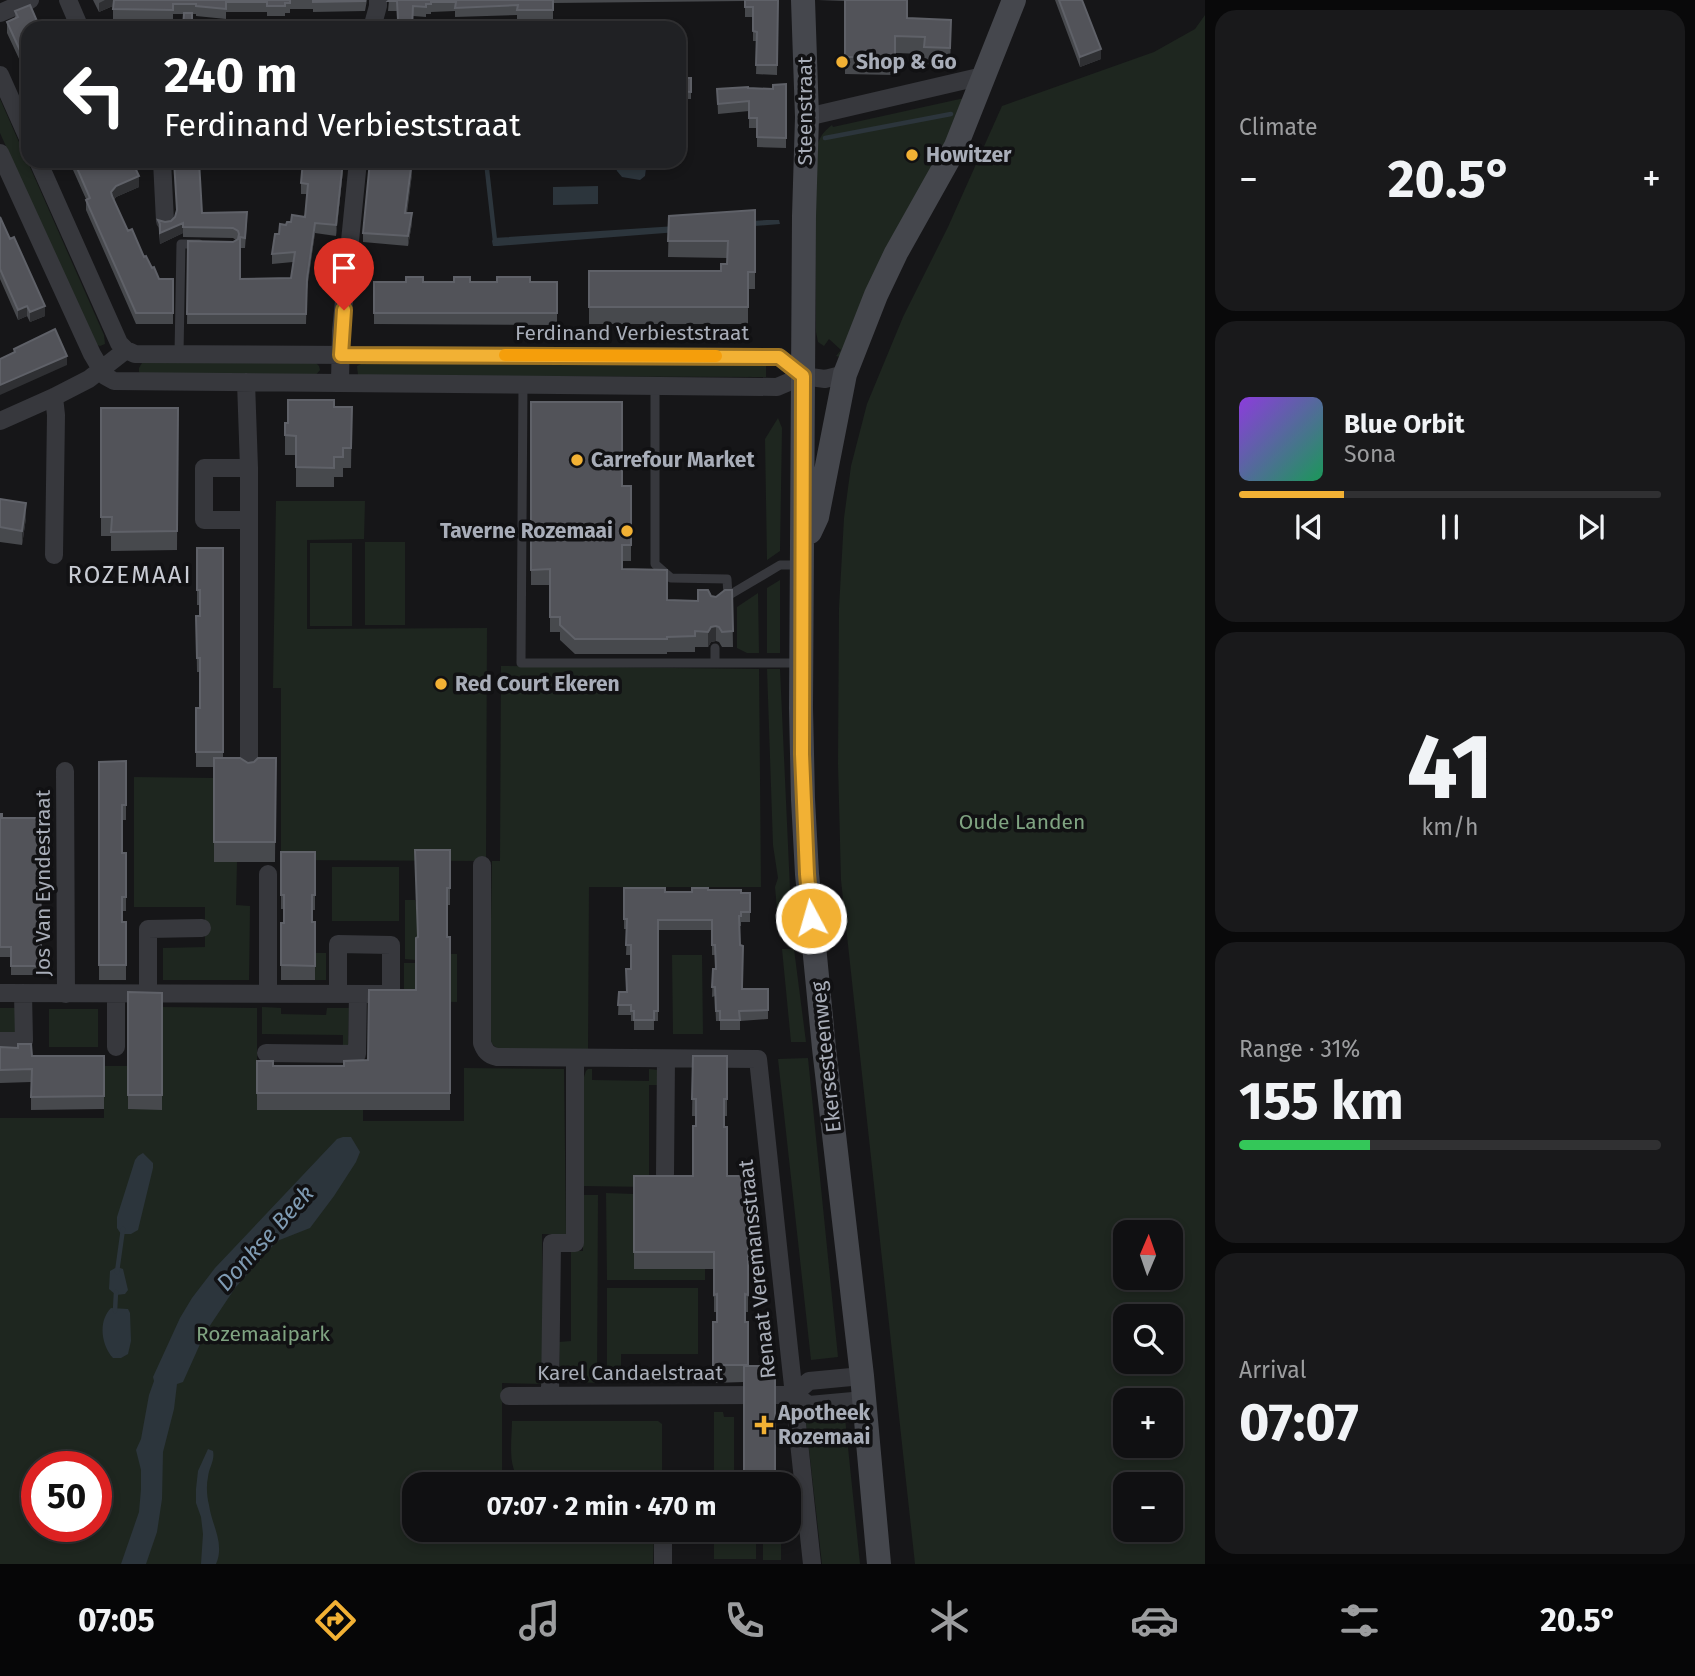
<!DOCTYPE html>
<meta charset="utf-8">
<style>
:root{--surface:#101012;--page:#19191b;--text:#f1f3f6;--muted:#9c9d9f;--line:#303032;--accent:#f2b134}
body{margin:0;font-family:"Fira Sans",sans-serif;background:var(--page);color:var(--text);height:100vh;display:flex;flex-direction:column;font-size:26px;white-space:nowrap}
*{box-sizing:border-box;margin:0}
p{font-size:23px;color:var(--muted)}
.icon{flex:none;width:38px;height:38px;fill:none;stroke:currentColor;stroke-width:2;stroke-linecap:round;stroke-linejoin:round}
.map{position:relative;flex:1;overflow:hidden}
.side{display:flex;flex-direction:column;gap:10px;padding:10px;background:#09090a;width:490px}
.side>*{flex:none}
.top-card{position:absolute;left:21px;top:21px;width:665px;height:147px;border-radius:21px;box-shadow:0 4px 10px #0003,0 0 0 2px var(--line);background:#202124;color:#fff;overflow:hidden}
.needle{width:46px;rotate:2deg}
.tools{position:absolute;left:1113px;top:1220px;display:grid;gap:14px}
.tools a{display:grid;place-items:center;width:70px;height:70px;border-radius:14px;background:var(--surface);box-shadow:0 4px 10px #0003,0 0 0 2px var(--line);font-size:35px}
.speed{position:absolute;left:21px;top:1451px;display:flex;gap:14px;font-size:35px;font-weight:700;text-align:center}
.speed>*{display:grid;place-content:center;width:91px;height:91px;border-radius:50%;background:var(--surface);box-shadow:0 4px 10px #0003,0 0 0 2px var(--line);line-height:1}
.speed .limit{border:10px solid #d22;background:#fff;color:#111}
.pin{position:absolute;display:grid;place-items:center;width:60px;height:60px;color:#fff;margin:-72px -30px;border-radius:50% 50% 50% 0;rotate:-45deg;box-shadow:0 0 7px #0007}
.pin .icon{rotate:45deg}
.me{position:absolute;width:77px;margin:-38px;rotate:354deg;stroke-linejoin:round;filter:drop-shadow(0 0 5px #0008)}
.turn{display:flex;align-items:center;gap:24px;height:147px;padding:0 28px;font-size:32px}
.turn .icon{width:91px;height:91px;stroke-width:2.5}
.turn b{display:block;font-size:49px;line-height:60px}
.big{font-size:52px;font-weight:700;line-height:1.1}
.side .card{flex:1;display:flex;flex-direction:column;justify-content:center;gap:10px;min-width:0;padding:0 24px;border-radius:21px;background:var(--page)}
.side .dial{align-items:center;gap:0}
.dial b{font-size:91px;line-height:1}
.song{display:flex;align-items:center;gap:21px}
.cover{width:84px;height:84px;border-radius:10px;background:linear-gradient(135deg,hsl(270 70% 55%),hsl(150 70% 35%))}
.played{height:7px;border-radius:4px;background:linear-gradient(90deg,var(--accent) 25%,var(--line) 25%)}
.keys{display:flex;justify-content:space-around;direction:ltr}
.heat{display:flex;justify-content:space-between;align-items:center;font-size:38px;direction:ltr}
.charge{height:10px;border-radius:5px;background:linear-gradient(90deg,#34c759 31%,var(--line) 0)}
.trip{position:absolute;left:402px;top:1472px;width:399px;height:70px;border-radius:21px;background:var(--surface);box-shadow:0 4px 10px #0003,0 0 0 2px var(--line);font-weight:700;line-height:70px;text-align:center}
.tab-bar{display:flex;height:112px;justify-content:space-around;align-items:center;background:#060607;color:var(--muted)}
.tab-bar .icon{width:49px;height:49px}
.tab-bar .on{color:var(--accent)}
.tab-bar b{font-size:32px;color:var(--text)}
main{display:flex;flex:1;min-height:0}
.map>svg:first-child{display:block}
.green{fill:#1e261f;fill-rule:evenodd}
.water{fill:#2c353c}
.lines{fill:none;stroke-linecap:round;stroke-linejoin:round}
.stream{stroke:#2c353c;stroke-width:4.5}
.lane{stroke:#37383d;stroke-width:9}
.street{stroke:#37383d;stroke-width:18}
.secondary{stroke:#45474d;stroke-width:24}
.wall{fill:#47494d}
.shaded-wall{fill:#2f3033}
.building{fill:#525359;stroke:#5f6168;stroke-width:2}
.route-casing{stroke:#9d7322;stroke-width:18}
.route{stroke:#f2b134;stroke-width:12}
.slow{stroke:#f59e0b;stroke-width:12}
.poi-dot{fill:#f2b134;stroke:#111113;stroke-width:2.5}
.labels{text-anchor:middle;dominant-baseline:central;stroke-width:7;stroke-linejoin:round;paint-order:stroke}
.poi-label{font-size:21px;font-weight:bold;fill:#a8adb8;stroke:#111113;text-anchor:start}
.street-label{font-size:21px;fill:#a8adb8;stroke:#111113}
.park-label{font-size:21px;fill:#7fa381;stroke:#111113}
.water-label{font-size:23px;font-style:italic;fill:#7f9bb3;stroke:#111113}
.quarter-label{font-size:24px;letter-spacing:2px;fill:#c9ccd4;stroke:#111113}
</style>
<main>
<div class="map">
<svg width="1205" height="1564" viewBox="0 0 1205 1564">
<rect width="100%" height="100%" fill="#161618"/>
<path class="green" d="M1205,15V1564H915L841,880L838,764L839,608L844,518L851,466L867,404L903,317L948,227L1002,106L1154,52L1195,29ZM1125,1232H1171V1278H1125ZM1125,1316H1171V1362H1125ZM1125,1400H1171V1446H1125ZM1125,1484H1171V1530H1125Z
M969,97L846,359L836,356L841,350L829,339L824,346L818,342L816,332L815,159C817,143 819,135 832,125L833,127Z
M0,99L104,335L105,344L100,346L97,345L93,341L0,133Z
M142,363H316L319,366L320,370L315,376H144L139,372V368Z
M766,363V377L362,376L358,375L357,366L361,364Z
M778,418L782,428L780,551L767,560L765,439Z
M276,501H365L364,539L307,540V629L487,628L486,861L281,860V688H273Z
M365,542H405V625H365Z
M310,543H352V626H310Z
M780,580V653H767V588Z
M758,593L759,653H747L737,648V607Z
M501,666L759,669L761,887H589L588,1050L498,1049L492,1044L489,1034L492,861H500Z
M767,669H780L792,933L779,932L775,887L778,878L773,845Z
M134,777L214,778V861L237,862L236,905L250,906L249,980H163V948L205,947V907H134Z
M332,867H399V921H332Z
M405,900H415L416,905H418V954L416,960L405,959Z
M782,949H794L806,1042H791Z
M315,953H326V980H315Z
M450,954H457V1002L404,1001V963H416L450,992Z
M672,955H702L703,1034H673Z
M162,1007L257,1008V1109L360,1110H363V1121H464V1068L564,1069L566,1234H542L544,1384L502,1383V1484H415V1530H654L653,1564H0V1118H104V1066H128V1109H161ZM37,1466H96V1526H37Z
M262,1007L281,1008V1014L326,1015L327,1008H349L348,1045H343V1035L262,1034Z
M0,1008H16V1034H0Z
M49,1009H98V1047H49Z
M808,1058L838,1357L811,1360L778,1059Z
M588,1069H592V1080L649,1081V1069L658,1070L661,1085H649V1187L584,1186V1077L586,1071Z
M606,1193L634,1194L635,1269H705V1280H607Z
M583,1195H598L597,1383L560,1381L559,1342L571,1341V1251H583Z
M607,1288H698V1354H621V1382H607Z
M714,1412H723L724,1417H734V1484H714Z
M831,1414L845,1418L860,1564H822L806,1423L817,1415Z
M512,1421H658L662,1424V1484H524C506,1471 512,1441 512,1421Z
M714,1530H734L735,1534H756V1559H714Z
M763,1539H781V1560H763Z"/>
<path class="water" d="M613,161H647L645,176L640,180L622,177L617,171Z
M598,186V204L553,205V187Z
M767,220H779L780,224L498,246H493L492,241L494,238Z
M343,1137H351L360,1152L356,1162L334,1196L310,1228L277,1241L235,1288L205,1333L183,1382L177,1384L174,1409L163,1452L162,1499L157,1532L146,1564H121L139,1512L141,1489V1470L136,1450L141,1439L149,1395L154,1381L153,1377L180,1318L192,1298L215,1268L337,1139Z
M143,1153L153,1163V1168L138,1230L131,1234H121L117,1228V1217L135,1160L138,1156Z
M117,1267L123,1269L128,1290L125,1294L116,1295L109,1289L110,1271Z
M111,1308L128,1309L130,1313L131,1341L128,1354L121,1358H113C101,1345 98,1321 111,1308Z
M208,1449L213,1451C215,1461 209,1467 208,1477C206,1486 207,1497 209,1505C212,1526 225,1543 216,1564H201L203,1534L201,1517L196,1503V1489L198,1471Z"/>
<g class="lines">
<path class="stream" d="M825,138L951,114
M486,161L495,241
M117,1272L123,1229
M115,1311L116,1292"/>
<path class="lane" d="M179,354L181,244H199
M523,384L521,663H801
M655,386V564L671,578L727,579L728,596
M726,597L780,565H801
M715,663V648"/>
<path class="street" d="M68,0L80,28
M0,13L30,0
M372,28L378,6V0
M0,75L28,138
M807,117L983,76
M0,153L92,354L105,376L114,381L777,387L803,376
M38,161L119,343L126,350L135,354L779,357L803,376
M162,161L165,221
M803,376L825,379L845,374
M246,382L249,468V771
M340,383L341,331L358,161
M54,397L56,415L54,555
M0,421L54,397L89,379L126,350
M249,520H204V468H249
M65,771L66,994
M482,865V1043C485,1051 488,1055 497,1057L758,1059L812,1564
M268,874V994
M0,993C130,994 260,994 391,994V945L338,944V994
M148,994V929L202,928
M0,1041H24L23,993
M116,1047V994
M266,1053L357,1054L358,994
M665,1174L666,1059
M793,1395L809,1381L862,1376
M509,1396L793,1395L809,1405L864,1400
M550,1396L552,1243H575V1058
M663,1564V1530"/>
<path class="secondary" d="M803,0L807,117L804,216L801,708L803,799L807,874L824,1048L862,1376L879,1564
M810,532L817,517L845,374L876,295L896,253L956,146L1014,0"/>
</g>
<path class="wall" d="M93,0H367L365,11L313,12V9H290V13H285V16H267V12H226V19L196,16V14H173V20L113,19V6L99,12Z
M389,0H778L777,75L756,74L757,41H753V17H745V1L553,3V19H517V15L455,17V11L431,12V14H426V17L413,16L398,20L397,11H388Z
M818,0H908L907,18L951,37L950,65L924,64V54L895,53V75L845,74V1Z
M1055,0H1082L1101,59L1080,67Z
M15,11L28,28V78L7,33V22L15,18Z
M679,78H691V99H679Z
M786,84V148L757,147V128H749V111L718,114L717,89H773Z
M69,161H132L139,187L116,197L114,200L128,231L159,279H173V324H136L86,210V199Z
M344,161L336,236L315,233L307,289L306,324H187L188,241L233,242L236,240L233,238L183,237V233L160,244L158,220L165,222L171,221L175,217L176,212L202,213L247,222L245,248H240V279L291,278L293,262L272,264V254L279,234L286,225L305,217L307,194H301V183Z
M412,161V174L407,213L412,223L408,246L363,242V233Z
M755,210V289H748V324H589V271H721L727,264V258L668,257L669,216Z
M0,217L45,316L30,322L27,316L18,320L0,279Z
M374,282H557V325L374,324Z
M531,402L622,486L631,545V561H622V569L667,600L698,601L711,596L716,597L732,590L733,647H722L719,642L716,641L711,642L708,647H695V652H667V654H575L560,640V632H550V585H531Z
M334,407H352L351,468H343V477H334V487H296V455H285V423H288Z
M101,408H178L177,550L111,551V536H101Z
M0,499L26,518L22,545L0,542Z
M197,548H223V758L248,763L276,758L275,862H214V767H196V708H200V672H197L196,616H200V605H197Z
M126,761V820H122V853H126V911H122V922H126V980H99V762Z
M0,814L2,818H40L41,975H11V957H0Z
M415,850H450V905H447V937H450V1110H257V1061L273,1066H344L368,1060L416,990L418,937Z
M281,852H315V910H312V922H315V980H281V923H284V909H281Z
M624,888L665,892H692L708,890L750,893V922H741V926H739L742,989H768V1019L740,1021V1030H720V1021H716L715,996L712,997L713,969H715V955H712V930H658V1021H654V1030H634V1021H631V1015H618L619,992H626L631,969V955H626L627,929H624Z
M128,992L162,993V1110L128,1109Z
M0,1047L32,1056H104V1109L31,1110V1082L0,1083Z
M693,1056H727V1116H724L727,1176H748V1312H745V1322H748V1366L744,1382L713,1383V1322H717V1312H714V1269H634V1176H693L696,1116H692Z
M744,1530H775L744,1531Z"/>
<path class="shaded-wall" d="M105,0H115V5L99,12V3Z
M1101,49V59L1080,67V57Z
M343,161H344L336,236V225Z
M412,165V174L405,222V213Z
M139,176V187L116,197L111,202V192L116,186Z
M412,213V223L408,246V236Z
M183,223V233L160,244V233Z
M315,223V233L307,289V279Z
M27,306V316L18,320V310Z
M45,306V316L30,322V312Z
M67,356V365L0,395V385Z
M26,503V518L22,545V531Z
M716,626V641L711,642L708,647V632L711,627Z"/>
<path class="building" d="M114,0H290V3H285V6H267V2H226V9L196,6V4H173V10L113,9Z
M313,0H365V1L313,2Z
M389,0H553V10H517L518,5L455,8L456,2H431V4H426V7L413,6L412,28H382L383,22L398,20L397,1H388Z
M745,0H778L777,65H756L757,32L753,31V7H745Z
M845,0H907V18L951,20L950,48L924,47L925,37L895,36V57H845Z
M1059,0H1082L1101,49L1080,57Z
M30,5L40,28H28V68L7,22L18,17L15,11Z
M184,13H192V28H183Z
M356,22L355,28H307V26Z
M679,78H691V92L679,91Z
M786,84V138L757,137V118H749V101L718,104L717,89L748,87V88L773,89V85Z
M74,161H132L139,176L116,186L111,192L112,196L128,231L132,229L144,257L146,256L152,268L154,267L159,279H173V313H136L86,200L90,198Z
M174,161H199L202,213L247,212L245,238L240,237V279L291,278L295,252L272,254L275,234H279L280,224L286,225L287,222H291L292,215L305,217L308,184L301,183L303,161H343L336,225L315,223L307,279L306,314H187L188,241L233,242L238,239L239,234L238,231L233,228L183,227V223L160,233V224L158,220L165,222L171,221L175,217L177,210Z
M370,161H412L405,213H412L408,236L363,233Z
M755,210V272H748V307H589V271H721V264H727L728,241H668L669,216Z
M0,217L10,239L14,237L45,306L30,312L27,306L18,310L0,269Z
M406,277H423V282H454V277H470V282H497V277H530V282H557V313H374V282H406Z
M55,329L67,356L0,385V359L15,352L14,349Z
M288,400H334V407H352L351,448H343V457H334V468L296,467V436L285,435V423H288Z
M531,402H622V486H631V545H622V569L667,570V600L698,601V590H708L711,596L716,597L725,590H732L733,631L722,632L719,627L716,626L711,627L708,632L695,631V636L667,637V639H575L560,625V617H550V569L531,570Z
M101,408H178L177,531L111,532L112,517H101Z
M0,499L26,503L22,531L0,527Z
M197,548H223V752H196V708H200V658H197L196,616H200V590H197Z
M214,758H240L248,763L254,762L258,758H276L275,842H214Z
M126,761V805H122V853H126V897H122V922H126V965H99V762Z
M0,814H2V818H40L41,966H11V947H0Z
M415,850H450V888H447V937H450V1093H257V1061H273V1066H344V1061L368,1060L369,990H416V938L418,937Z
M281,852H315V895H312V922H315V966L281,965V923H284V895H281Z
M624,888H665V892H692V888H708V890H741V893H750V912H741V916H739L740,945L743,946L742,987V989H768V1010L739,1011L740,1020H720V1011H716L715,987H712L713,969H716L715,945H712V920H658V1011H654V1020H634V1011H631V1005H618L619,992H627L626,969H631V945H626L627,919H624Z
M128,992L162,993V1095H128Z
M18,1044H31L32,1056H104V1096L31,1097L32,1069L0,1070V1047L18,1048Z
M693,1056H727V1099H724V1127H727V1176H748V1295L745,1294V1322H748V1365H713V1322H717V1294L714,1295V1252H634V1176H693V1126H696V1099H692Z
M744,1366H775V1484H744Z"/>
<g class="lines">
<defs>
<path id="route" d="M344,310L341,355L779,357L803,376L802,754L807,874L811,918"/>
</defs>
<use href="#route" class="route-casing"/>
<use href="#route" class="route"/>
<path class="slow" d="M505,355L716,356"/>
</g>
<g class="poi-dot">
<circle cx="842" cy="62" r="7"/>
<circle cx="912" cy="155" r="7"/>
<circle cx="577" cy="460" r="7"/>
<circle cx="627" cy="531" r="7"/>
<circle cx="441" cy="684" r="7"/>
<path d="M760.5 1414.5h7v7h7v7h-7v7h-7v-7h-7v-7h7z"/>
</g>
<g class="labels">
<g class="poi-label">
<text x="856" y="62">Shop &amp; Go</text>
<text x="926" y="155">Howitzer</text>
<text x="591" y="460">Carrefour Market</text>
<text x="613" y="531" text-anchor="end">Taverne Rozemaai</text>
<text x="455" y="684">Red Court Ekeren</text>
<text x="778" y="1413">Apotheek<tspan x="778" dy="24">Rozemaai</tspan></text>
</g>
<g class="street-label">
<text transform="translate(805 111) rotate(-90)">Steenstraat</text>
<text x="632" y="333">Ferdinand Verbieststraat</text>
<text transform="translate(43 883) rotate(-90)">Jos Van Eyndestraat</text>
<text transform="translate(826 1057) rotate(-96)">Ekersesteenweg</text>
<text transform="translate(757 1269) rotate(-96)">Renaat Veremansstraat</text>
<text x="630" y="1373">Karel Candaelstraat</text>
</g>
<g class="park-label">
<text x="1022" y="822">Oude Landen</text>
<text x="263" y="1334">Rozemaaipark</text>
</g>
<g class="water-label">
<text transform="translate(265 1238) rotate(-48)">Donkse Beek</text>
</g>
<g class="quarter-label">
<text x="130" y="575">ROZEMAAI</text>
</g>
</g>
</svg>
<div class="tools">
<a><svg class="needle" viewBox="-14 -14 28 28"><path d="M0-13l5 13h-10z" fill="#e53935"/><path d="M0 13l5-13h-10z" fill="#9c9d9f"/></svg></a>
<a><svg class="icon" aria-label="search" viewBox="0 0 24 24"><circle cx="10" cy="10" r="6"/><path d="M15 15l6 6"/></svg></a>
<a>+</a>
<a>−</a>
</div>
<div class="speed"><div class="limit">50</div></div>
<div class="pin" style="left:344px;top:310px;background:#d93025"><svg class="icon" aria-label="arrive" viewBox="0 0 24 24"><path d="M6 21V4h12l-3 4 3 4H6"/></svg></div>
<svg class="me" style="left:811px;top:918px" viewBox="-20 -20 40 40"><circle r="17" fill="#f2b134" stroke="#fff" stroke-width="3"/><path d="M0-11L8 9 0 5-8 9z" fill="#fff"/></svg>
<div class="trip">07:07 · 2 min · 470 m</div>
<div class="top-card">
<div class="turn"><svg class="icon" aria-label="left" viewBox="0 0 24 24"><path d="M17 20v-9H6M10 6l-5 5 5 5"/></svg><div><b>240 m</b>Ferdinand Verbieststraat</div></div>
</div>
</div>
<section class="side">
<div class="card"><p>Climate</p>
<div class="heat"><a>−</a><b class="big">20.5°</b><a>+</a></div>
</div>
<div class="card">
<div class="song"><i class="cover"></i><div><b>Blue Orbit</b><p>Sona</p></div></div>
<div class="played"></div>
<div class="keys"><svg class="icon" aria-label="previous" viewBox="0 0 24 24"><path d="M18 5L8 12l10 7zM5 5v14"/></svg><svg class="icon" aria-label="pause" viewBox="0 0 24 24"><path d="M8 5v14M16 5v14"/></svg><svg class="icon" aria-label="next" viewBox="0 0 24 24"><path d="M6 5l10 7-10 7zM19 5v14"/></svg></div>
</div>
<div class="card dial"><b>41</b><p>km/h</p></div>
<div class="card"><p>Range · 31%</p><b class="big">155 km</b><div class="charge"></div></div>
<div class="card"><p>Arrival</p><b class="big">07:07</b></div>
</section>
</main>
<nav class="tab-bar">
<b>07:05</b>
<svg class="icon on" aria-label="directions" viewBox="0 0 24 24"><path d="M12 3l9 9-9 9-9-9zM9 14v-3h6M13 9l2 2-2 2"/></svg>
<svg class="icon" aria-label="music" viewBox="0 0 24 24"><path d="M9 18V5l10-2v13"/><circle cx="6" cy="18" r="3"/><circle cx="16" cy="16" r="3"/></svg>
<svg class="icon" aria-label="phone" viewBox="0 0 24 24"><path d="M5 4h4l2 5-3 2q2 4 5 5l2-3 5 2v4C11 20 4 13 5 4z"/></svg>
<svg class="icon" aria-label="climate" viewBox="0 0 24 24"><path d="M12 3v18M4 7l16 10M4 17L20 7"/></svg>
<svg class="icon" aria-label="car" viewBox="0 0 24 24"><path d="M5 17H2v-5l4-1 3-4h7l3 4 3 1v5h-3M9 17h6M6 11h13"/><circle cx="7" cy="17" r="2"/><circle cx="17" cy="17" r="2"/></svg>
<svg class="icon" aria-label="filters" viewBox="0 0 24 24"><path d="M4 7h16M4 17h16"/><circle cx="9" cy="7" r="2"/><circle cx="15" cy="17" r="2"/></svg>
<b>20.5°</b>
</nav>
